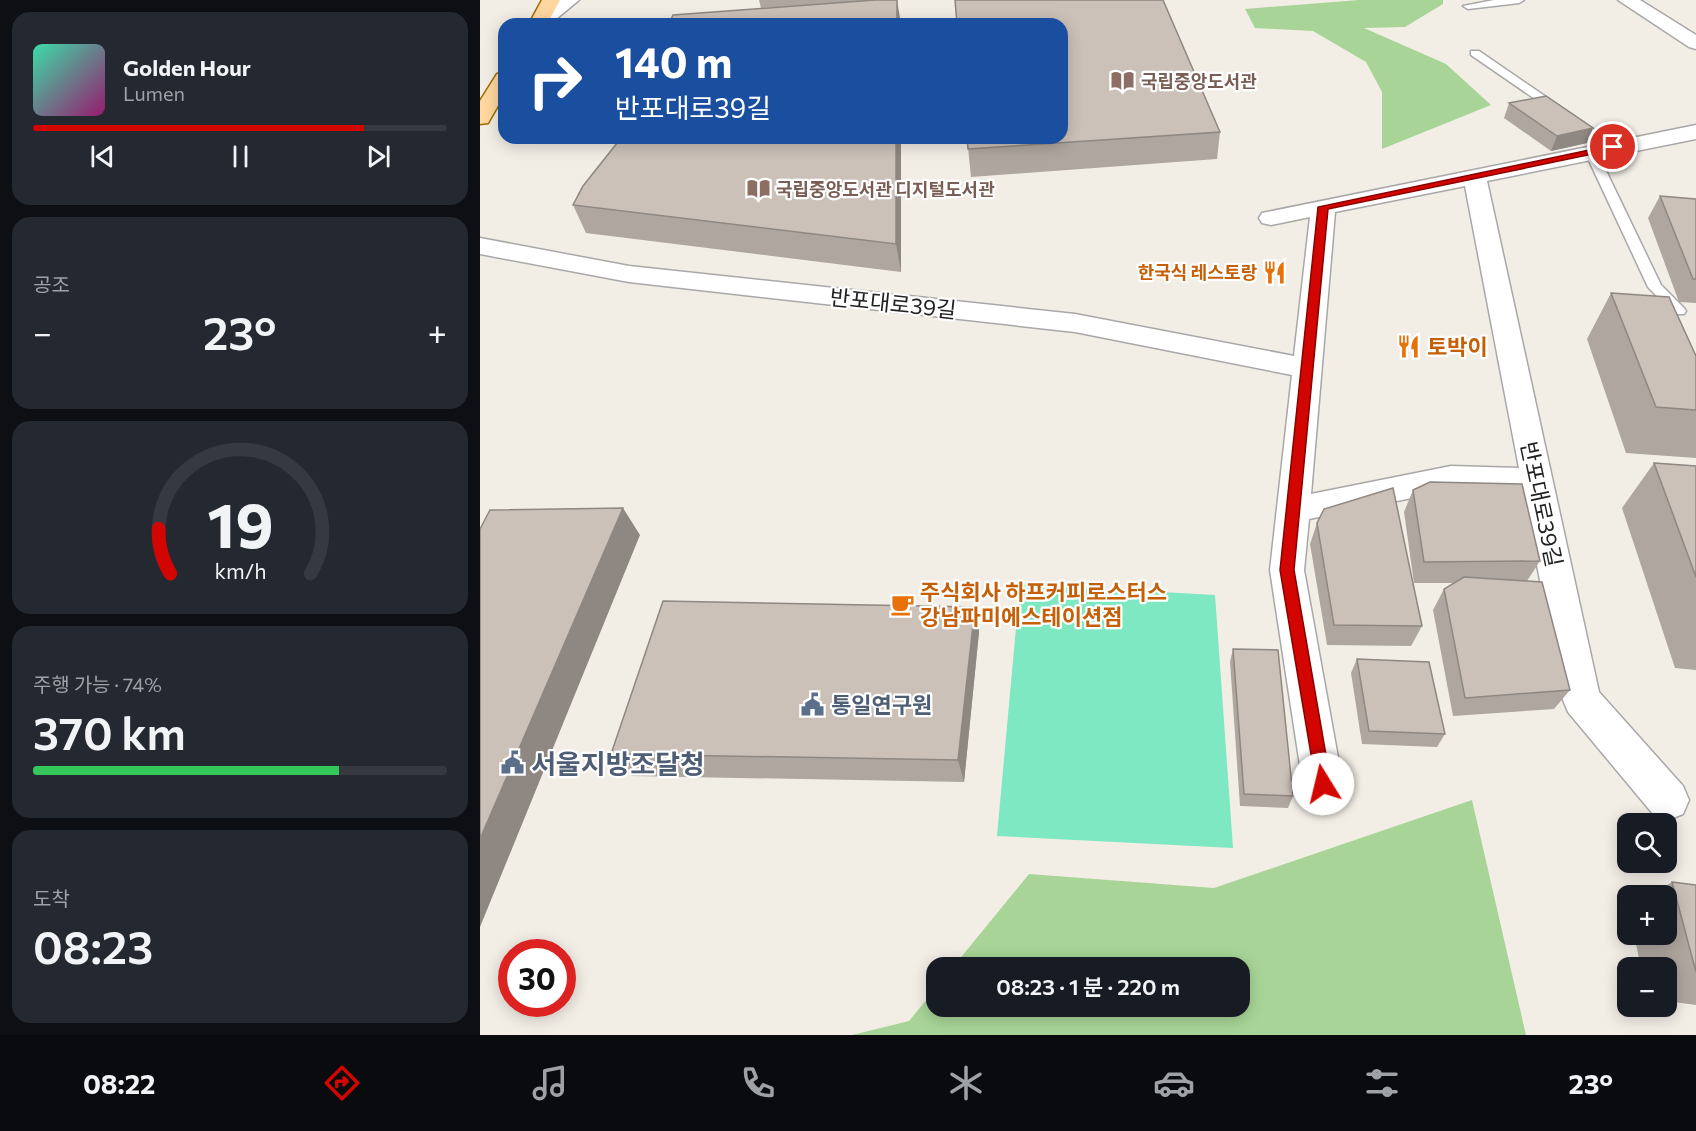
<!DOCTYPE html>
<html lang="ko">
<meta charset="utf-8">
<style>
:root{--surface:#171b24;--page:#242831;--text:#f1f3f6;--muted:#9ea1a6;--line:#363941;--accent:#d20500}
body{margin:0;font-family:Commissioner,"Noto Sans KR",sans-serif;background:var(--page);color:var(--text);height:100vh;display:flex;flex-direction:column;font-size:22px;white-space:nowrap}
*{box-sizing:border-box;margin:0}
p{font-size:20px;color:var(--muted)}
.icon{flex:none;width:33px;height:33px;fill:none;stroke:currentColor;stroke-width:2;stroke-linecap:round;stroke-linejoin:round}
.map{position:relative;flex:1;overflow:hidden}
.side{display:flex;flex-direction:column;gap:12px;padding:12px;background:#0d0f14;width:480px}
.side>*{flex:none}
.top-card{position:absolute;left:18px;top:18px;width:570px;height:126px;border-radius:18px;box-shadow:0 3px 15px #0003;background:#1a4fa0;color:#fff;overflow:hidden}
.controls{position:absolute;left:1137px;top:813px;display:grid;gap:12px}
.controls a{display:grid;place-items:center;width:60px;height:60px;border-radius:12px;background:var(--surface);box-shadow:0 3px 15px #0003;font-size:30px}
.speed{position:absolute;left:18px;top:939px;display:flex;gap:12px;font-size:30px;font-weight:700;text-align:center}
.speed>*{display:grid;place-content:center;width:78px;height:78px;border-radius:50%;background:var(--surface);box-shadow:0 3px 15px #0003;line-height:1}
.speed .limit{border:9px solid #d22;background:#fff;color:#111}
.pin{position:absolute;display:grid;place-items:center;width:51px;height:51px;color:#fff;margin:-26px;border:3px solid #fff;border-radius:50%;box-shadow:0 2px 6px #0007}
.me{position:absolute;width:66px;margin:-33px;rotate:351deg;stroke-linejoin:round;filter:drop-shadow(0 0 4px #0008)}
.turn{display:flex;align-items:center;gap:21px;height:126px;padding:0 18px;font-size:27px}
.turn .icon{width:78px;height:78px;stroke-width:2.5}
.turn b{display:block;font-size:42px;line-height:51px}
.big{font-size:45px;font-weight:600;line-height:1.1}
.side .card{flex:1;display:flex;flex-direction:column;justify-content:center;gap:9px;min-width:0;padding:0 21px;border-radius:18px;background:var(--page)}
.side .dial{align-items:center;gap:0}
.dial svg{height:156px;overflow:visible;fill:none;stroke:var(--line);stroke-width:7;stroke-linecap:round;text-anchor:middle}
.dial text{fill:var(--text);stroke:none}
.song{display:flex;align-items:center;gap:18px}
.cover{width:72px;height:72px;border-radius:9px;background:linear-gradient(135deg,hsl(160 70% 55%),hsl(320 70% 35%))}
.played{height:6px;border-radius:3px;background:linear-gradient(90deg,var(--accent) 80%,var(--line) 80%)}
.keys{display:flex;justify-content:space-around;direction:ltr}
.heat{display:flex;justify-content:space-between;align-items:center;font-size:33px;direction:ltr}
.charge{height:9px;border-radius:4px;background:linear-gradient(90deg,#34c759 74%,var(--line) 0)}
.trip{position:absolute;left:446px;top:957px;width:324px;height:60px;border-radius:18px;background:var(--surface);box-shadow:0 3px 15px #0003;font-weight:600;line-height:60px;text-align:center}
.menu{display:flex;height:96px;justify-content:space-around;align-items:center;background:#090b0e;color:var(--muted)}
.menu .icon{width:42px;height:42px}
.menu .current{color:var(--accent)}
.menu b{font-size:27px;color:var(--text)}
main{display:flex;flex:1;min-height:0}
.map>svg:first-child{display:block}
.forest{fill:#a8d597}
.pitch{fill:#7de8c1}
.lines{fill:none;stroke-linecap:round;stroke-linejoin:round}
.service-casing{stroke:#a8a8a8;stroke-width:3}
.minor-casing{stroke:#a8a8a8;stroke-width:3}
.primary-casing{stroke:#9e6d00;stroke-width:3}
.service{fill:#fff;fill-rule:evenodd}
.minor{fill:#fff;fill-rule:evenodd}
.primary{fill:#ffd79f;fill-rule:evenodd}
.wall{fill:#afa69f}
.shaded-wall{fill:#8e8782}
.building{fill:#cbc1b9;stroke:#8e8782;stroke-width:1.5}
.route{fill:#d20500;stroke:#880300;stroke-width:1.5}
.labels{text-anchor:middle;dominant-baseline:central;stroke-width:4.5;stroke-linejoin:round;paint-order:stroke}
.far-education-label{font-size:18px;font-weight:bold;fill:#785e54;stroke:#fff;text-anchor:start}
.far-food-label{font-size:18px;font-weight:bold;fill:#c56008;stroke:#fff;text-anchor:end}
.street-label{font-size:22px;fill:#212121;stroke:#fff}
.food-label{font-size:22px;font-weight:bold;fill:#c56008;stroke:#fff;text-anchor:start}
.service-label{font-size:22px;font-weight:bold;fill:#4e5e75;stroke:#fff;text-anchor:start}
.near-service-label{font-size:27px;font-weight:bold;fill:#4e5e75;stroke:#fff;text-anchor:start}
</style>
<main>
<section class="side">
<div class="card">
<div class="song"><i class="cover"></i><div><b>Golden Hour</b><p>Lumen</p></div></div>
<div class="played"></div>
<div class="keys"><svg class="icon" aria-label="previous" viewBox="0 0 24 24"><path d="M18 5L8 12l10 7zM5 5v14"/></svg><svg class="icon" aria-label="pause" viewBox="0 0 24 24"><path d="M8 5v14M16 5v14"/></svg><svg class="icon" aria-label="next" viewBox="0 0 24 24"><path d="M6 5l10 7-10 7zM19 5v14"/></svg></div>
</div>
<div class="card"><p>공조</p>
<div class="heat"><a>−</a><b class="big">23°</b><a>+</a></div>
</div>
<div class="card dial"><svg viewBox="0 0 100 80">
<path d="M14 69A42 42 0 1 1 86 69"/>
<path d="M14 69A42 42 0 0 1 8 46" stroke="#d20500"/>
<text x="50" y="56" font-size="32" font-weight="700">19</text>
<text x="50" y="72" font-size="11">km/h</text>
</svg></div>
<div class="card"><p>주행 가능 · 74%</p><b class="big">370 km</b><div class="charge"></div></div>
<div class="card"><p>도착</p><b class="big">08:23</b></div>
</section>
<div class="map">
<svg width="1216" height="1035" viewBox="0 0 1216 1035">
<rect width="100%" height="100%" fill="#f2eee6"/>
<path class="forest" d="M879,0H963V4L925,27L884,28L966,64L1011,105L902,149V92L886,62L833,31L775,28L765,9Z
M992,800L1046,1035H372L429,1021L456,988V1006H759V968L473,967L549,874L734,888Z"/>
<path class="pitch" d="M540,584L735,595L753,848L517,836Z"/>
<g class="lines">
<defs>
<path id="service" d="M1014,0H1044L1039,3L988,9L983,6Z
M991,51H999L1139,147L1129,150L991,55Z
M1111,148L1117,152L1181,285L1204,308L1206,311L1204,314H1194L1168,287L1105,152Z"/>
<path id="minor" d="M78,0H99L70,24H49Z
M1138,0H1160L1216,35V49L1209,47Z
M1216,125V139L1007,181L1119,692L1203,786L1209,800L1203,814L1188,820L1173,814L1088,712L1083,700L1043,492L971,490L829,519L824,570L863,785L857,799L843,805L829,799L823,785L790,570L812,375L595,332L149,282L0,254V238L149,266L595,314L814,356L830,217L791,225L782,223L779,218L782,213ZM985,186L1039,468L971,466L831,494L855,212Z"/>
<path id="primary" d="M62,0H80L67,24H49Z
M24,72V95L8,123L0,124V101L17,74Z"/>
</defs>
<use href="#service" class="service-casing"/>
<use href="#minor" class="minor-casing"/>
<use href="#primary" class="primary-casing"/>
<use href="#service" class="service"/>
<use href="#minor" class="minor"/>
<use href="#primary" class="primary"/>
</g>
<path class="wall" d="M279,0H417L281,8Z
M1029,103L1113,128L1107,143L1071,151L1024,118Z
M740,132L737,159L491,177L487,138Z
M141,138H421V272L106,233L93,205Z
M1180,196L1216,199V303L1199,302L1168,218Z
M1131,293L1216,356V458L1146,453L1107,339Z
M1174,463L1216,466V670L1195,668L1142,508Z
M933,490L1060,561L1047,581L1090,690L1074,709L973,716L953,610L964,589L974,583H934L924,512Z
M837,523L942,626L931,646L847,645L830,544Z
M495,607L499,632L484,782L152,776L131,754Z
M753,649L813,796L808,808L760,806L750,662Z
M877,659L965,734L957,747L882,744L871,673Z
M1192,882L1216,885V1005L1186,1001V968H1161L1154,934H1186V896H1171Z"/>
<path class="shaded-wall" d="M417,0L421,24H417Z
M1113,128L1107,143L1071,151L1077,136Z
M416,138H421V272L416,244Z
M143,508L160,535L0,927V839Z
M495,607L499,632L484,782L478,760Z"/>
<path class="building" d="M395,0H417V24H189L193,15Z
M475,0H683L740,132L488,149L487,138H582V24H477Z
M1066,96L1113,128L1077,136L1029,103Z
M141,138H416V244L93,205L103,186Z
M1180,196L1216,199V279H1213Z
M1131,293L1189,297L1216,356V410L1176,407Z
M1174,463L1216,466V577Z
M950,482L1042,484L1060,561L944,562L933,490Z
M913,488L942,626L854,625L837,523L844,509Z
M143,508L0,839V529L10,510Z
M984,577L1062,582L1090,690L985,698L964,589Z
M183,601L495,607L478,760L131,754Z
M753,649L798,650L813,796L764,794Z
M877,659L949,662L965,734L889,731Z
M1192,882L1216,885V972Z"/>
<path class="route" d="M1133,145H1137V149L848,209L814,570L851,784L849,790L843,793L837,790L800,570L838,207Z"/>
<defs>
<symbol id="library-bare" viewBox="-9 -9 18 18"><path d="M-6-4Q-3-5.5-.7-3.5V5Q-3 3-6 4ZM6-4Q3-5.5 .7-3.5V5Q3 3 6 4Z" fill="#8d6e63" stroke="#fff" stroke-width="2.5" paint-order="stroke"/></symbol>
<symbol id="restaurant-bare" viewBox="-9 -9 18 18"><path d="M-5-6h1v4h1v-4h1v4h1v-4h1v5L-1.5 .5V6h-2V.5L-5-1ZM5-6V6H3V1.5H1.5Q1.5-4 5-6Z" fill="#e8710a" stroke="#fff" stroke-width="2.5" paint-order="stroke"/></symbol>
<symbol id="cafe-bare" viewBox="-9 -9 18 18"><path d="M-5.5-4.5H6V0H3Q3 3.5 0 3.5H-2.5Q-5.5 3.5-5.5 0ZM3-3.2v2h1.7v-2ZM-6 4.5H4V6H-6Z" fill="#e8710a" stroke="#fff" stroke-width="2.5" paint-order="stroke"/></symbol>
<symbol id="civic-bare" viewBox="-9 -9 18 18"><path d="M-.6-6.5H3V-4.5H.6V-3L4-1V1h2V6H-6V1h2V-1L-.6-3ZM-1.2 2.5V6h2.4V2.5Z" fill="#5c6f8a" stroke="#fff" stroke-width="2.5" paint-order="stroke"/></symbol>
</defs>
<g fill-rule="evenodd">
<use href="#library-bare" x="626" y="64" width="33" height="33"/>
<use href="#library-bare" x="262" y="172" width="33" height="33"/>
<use href="#restaurant-bare" x="778" y="256" width="33" height="33"/>
<use href="#restaurant-bare" x="912" y="330" width="33" height="33"/>
<use href="#cafe-bare" x="406" y="588" width="33" height="33"/>
<use href="#civic-bare" x="316" y="688" width="33" height="33"/>
<use href="#civic-bare" x="16" y="746" width="33" height="33"/>
</g>
<g class="labels">
<g class="far-education-label">
<text x="661" y="81">국립중앙도서관</text>
<text x="296" y="189">국립중앙도서관 디지털도서관</text>
</g>
<g class="far-food-label">
<text x="777" y="272">한국식 레스토랑</text>
</g>
<g class="street-label">
<text transform="translate(413 303) rotate(6)">반포대로39길</text>
<text transform="translate(1062 504) rotate(78)">반포대로39길</text>
</g>
<g class="food-label">
<text x="947" y="346">토박이</text>
<text x="440" y="591">주식회사 하프커피로스터스<tspan x="440" dy="25">강남파미에스테이션점</tspan></text>
</g>
<g class="service-label">
<text x="351" y="704">통일연구원</text>
</g>
<g class="near-service-label">
<text x="51" y="763">서울지방조달청</text>
</g>
</g>
</svg>
<div class="controls">
<a><svg class="icon" aria-label="search" viewBox="0 0 24 24"><circle cx="10" cy="10" r="6"/><path d="M15 15l6 6"/></svg></a>
<a>+</a>
<a>−</a>
</div>
<div class="speed"><div class="limit">30</div></div>
<div class="pin" style="left:1133px;top:147px;background:#d93025"><svg class="icon" aria-label="arrive" viewBox="0 0 24 24"><path d="M6 21V4h12l-3 4 3 4H6"/></svg></div>
<svg class="me" style="left:843px;top:784px" viewBox="-20 -20 40 40"><circle r="19" fill="#fff"/><path d="M0-13L10 11 0 6-10 11z" fill="#d20500"/></svg>
<div class="trip">08:23 · 1 분 · 220 m</div>
<div class="top-card">
<div class="turn"><svg class="icon" aria-label="right" viewBox="0 0 24 24"><path d="M7 20v-9h11M14 6l5 5-5 5"/></svg><div><b>140 m</b>반포대로39길</div></div>
</div>
</div>
</main>
<nav class="menu">
<b>08:22</b>
<svg class="icon current" aria-label="directions" viewBox="0 0 24 24"><path d="M12 3l9 9-9 9-9-9zM9 14v-3h6M13 9l2 2-2 2"/></svg>
<svg class="icon" aria-label="music" viewBox="0 0 24 24"><path d="M9 18V5l10-2v13"/><circle cx="6" cy="18" r="3"/><circle cx="16" cy="16" r="3"/></svg>
<svg class="icon" aria-label="phone" viewBox="0 0 24 24"><path d="M5 4h4l2 5-3 2q2 4 5 5l2-3 5 2v4C11 20 4 13 5 4z"/></svg>
<svg class="icon" aria-label="climate" viewBox="0 0 24 24"><path d="M12 3v18M4 7l16 10M4 17L20 7"/></svg>
<svg class="icon" aria-label="car" viewBox="0 0 24 24"><path d="M5 17H2v-5l4-1 3-4h7l3 4 3 1v5h-3M9 17h6M6 11h13"/><circle cx="7" cy="17" r="2"/><circle cx="17" cy="17" r="2"/></svg>
<svg class="icon" aria-label="filters" viewBox="0 0 24 24"><path d="M4 7h16M4 17h16"/><circle cx="9" cy="7" r="2"/><circle cx="15" cy="17" r="2"/></svg>
<b>23°</b>
</nav>
